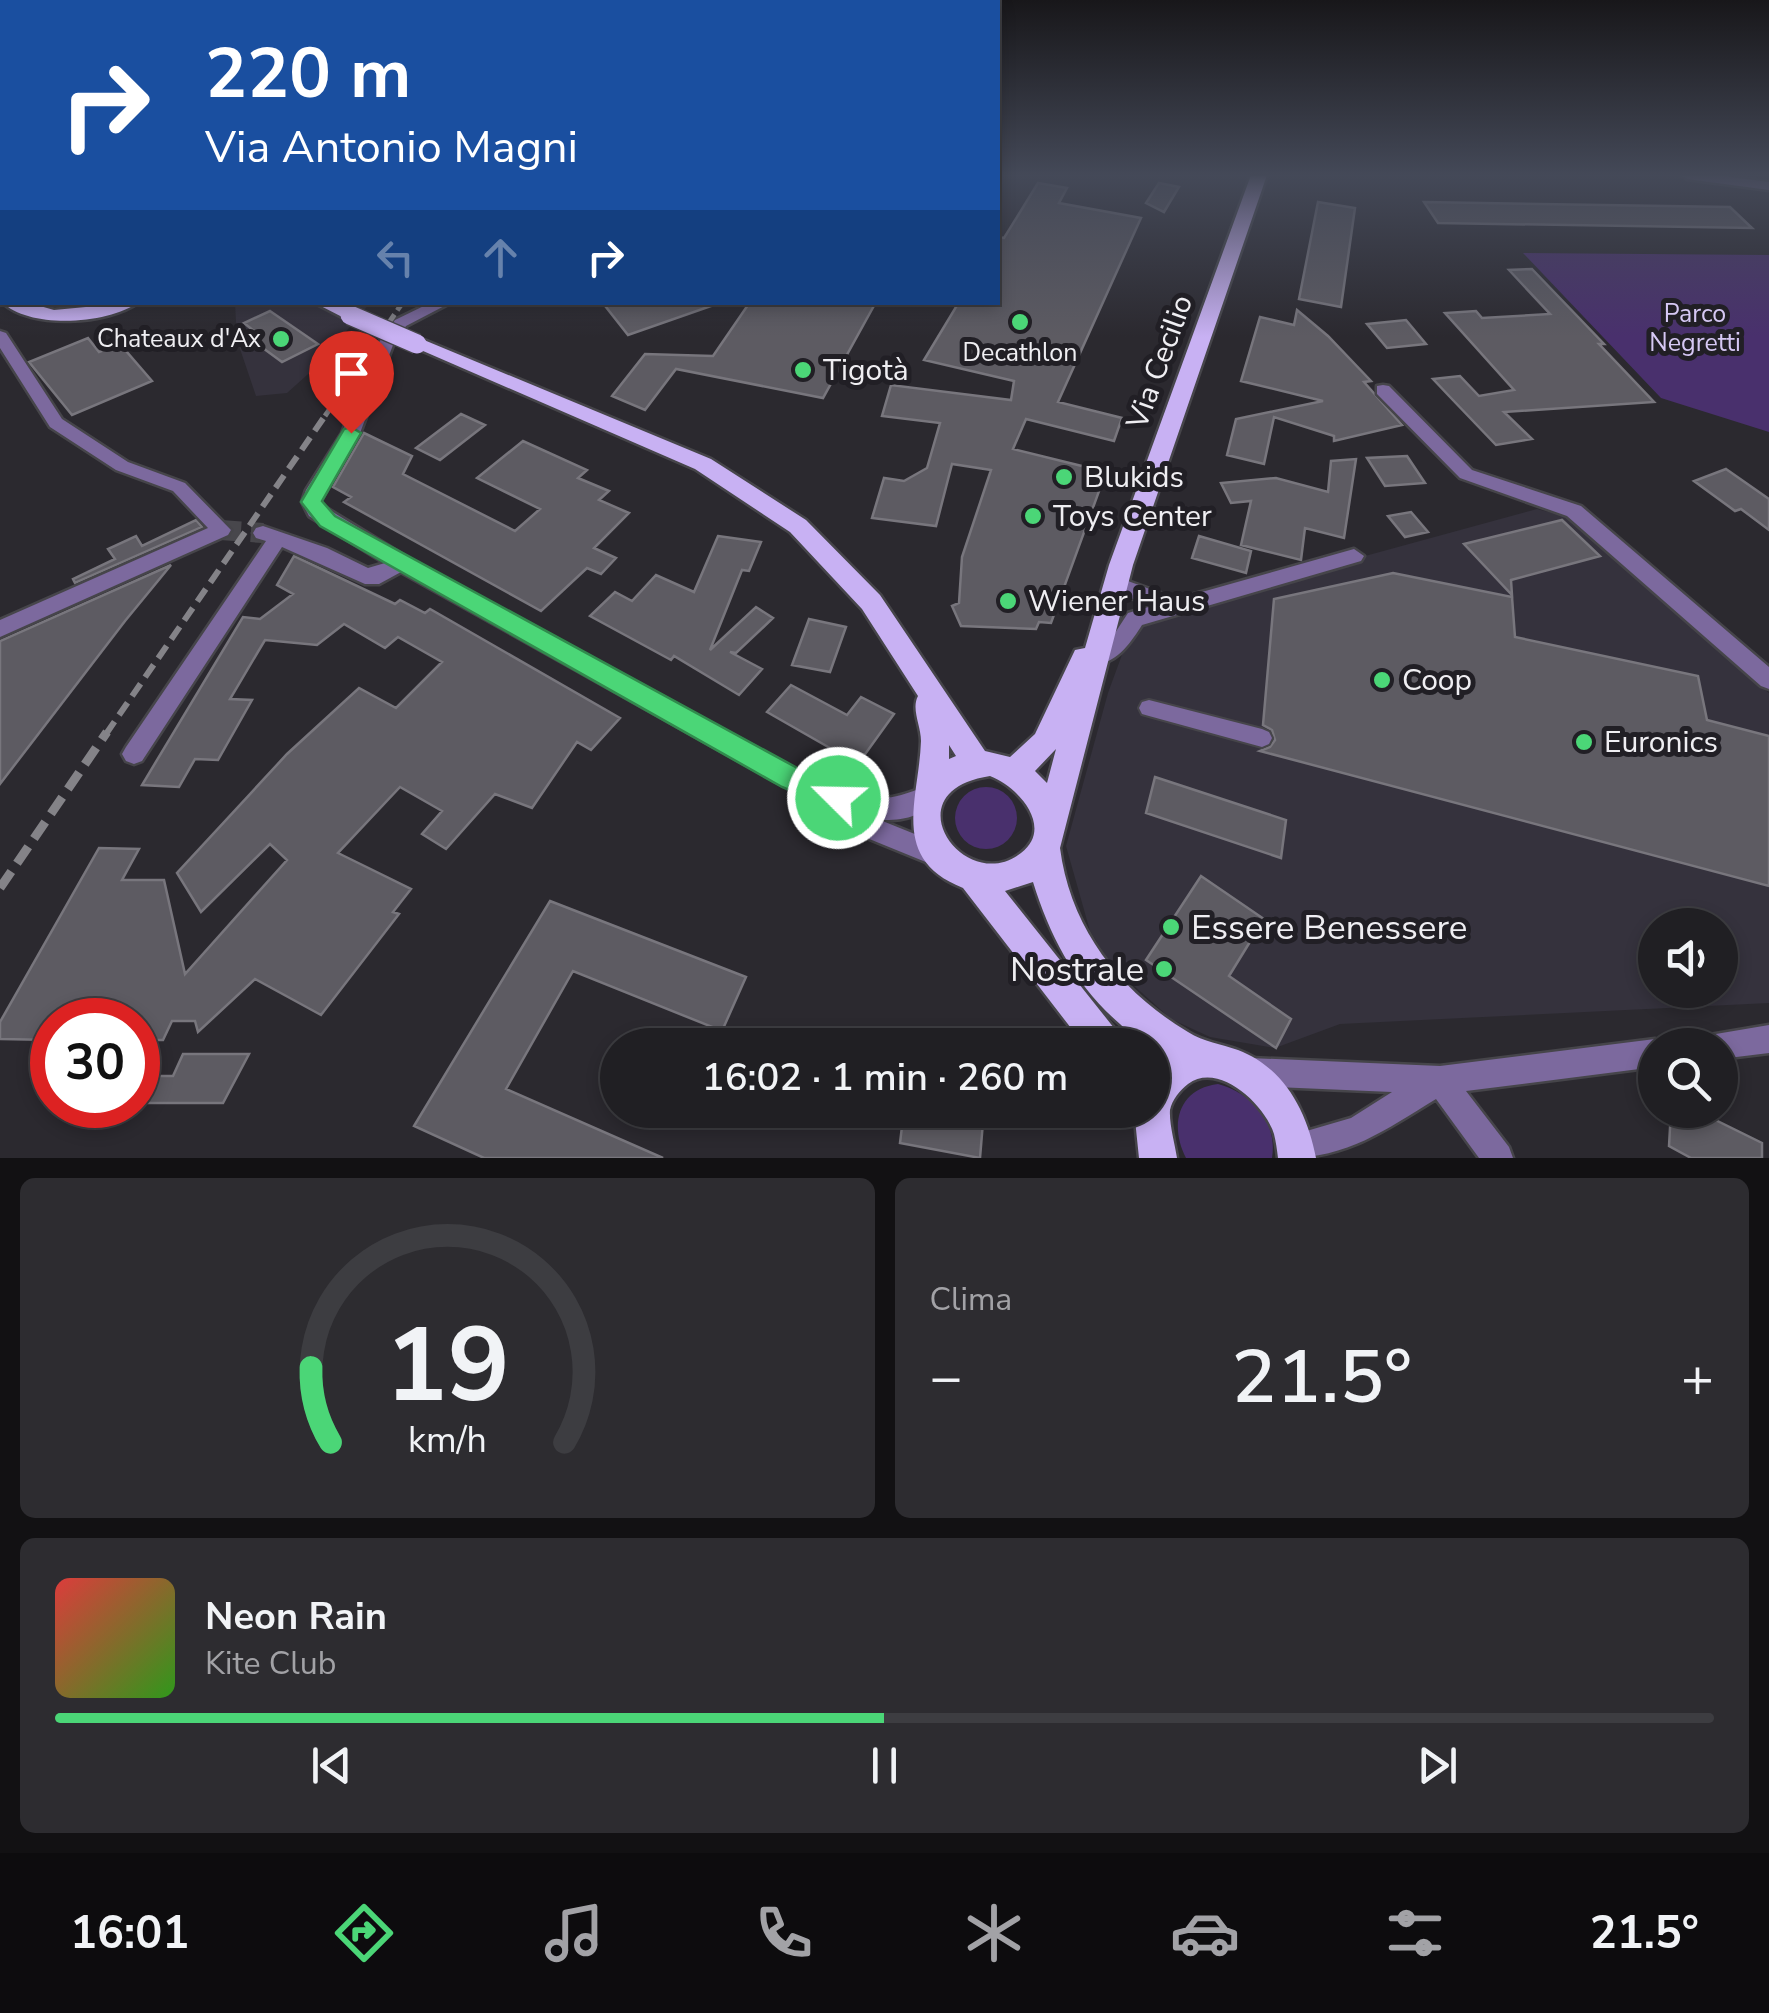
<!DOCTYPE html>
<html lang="it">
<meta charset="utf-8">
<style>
:root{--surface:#201f23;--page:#2d2c30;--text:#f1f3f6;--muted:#a2a2a6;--line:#3d3d41;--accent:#4bd677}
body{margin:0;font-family:"Nunito Sans",sans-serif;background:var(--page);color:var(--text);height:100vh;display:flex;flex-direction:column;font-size:38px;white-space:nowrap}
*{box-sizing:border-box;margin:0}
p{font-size:32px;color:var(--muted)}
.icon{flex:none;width:55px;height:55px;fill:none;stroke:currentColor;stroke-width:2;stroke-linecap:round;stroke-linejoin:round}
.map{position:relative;height:1158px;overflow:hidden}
.details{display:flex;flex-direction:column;gap:20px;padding:20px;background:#121113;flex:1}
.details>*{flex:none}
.top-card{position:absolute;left:0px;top:0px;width:1000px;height:305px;box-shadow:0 5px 15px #0003,0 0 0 2px var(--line);background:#1a4fa0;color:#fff;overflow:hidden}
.fabs{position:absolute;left:1638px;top:908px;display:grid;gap:20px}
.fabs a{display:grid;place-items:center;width:100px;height:100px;border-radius:50%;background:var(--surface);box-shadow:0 5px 15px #0003,0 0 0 2px var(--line);font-size:50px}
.speed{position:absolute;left:30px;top:998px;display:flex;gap:20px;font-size:50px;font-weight:700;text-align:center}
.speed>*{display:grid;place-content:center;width:130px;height:130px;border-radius:50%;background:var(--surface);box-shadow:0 5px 15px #0003,0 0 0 2px var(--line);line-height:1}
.speed .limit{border:15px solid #d22;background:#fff;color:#111}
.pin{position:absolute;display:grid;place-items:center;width:85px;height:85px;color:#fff;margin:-102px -42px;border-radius:50% 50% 50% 0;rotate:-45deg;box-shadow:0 0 10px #0007}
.pin .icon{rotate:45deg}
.me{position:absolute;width:110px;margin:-55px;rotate:293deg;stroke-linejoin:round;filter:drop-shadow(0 0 8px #0008)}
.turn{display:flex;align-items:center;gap:35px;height:210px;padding:0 40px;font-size:45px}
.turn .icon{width:130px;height:130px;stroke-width:2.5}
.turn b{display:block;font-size:70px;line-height:85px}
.lanes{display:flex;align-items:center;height:95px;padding:0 40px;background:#0003;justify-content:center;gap:50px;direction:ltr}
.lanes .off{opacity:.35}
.big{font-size:75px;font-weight:600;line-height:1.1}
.details .tile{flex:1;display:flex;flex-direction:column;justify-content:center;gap:15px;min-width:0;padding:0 35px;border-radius:15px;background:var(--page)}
.details .dial{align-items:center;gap:0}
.dial svg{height:260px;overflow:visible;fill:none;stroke:var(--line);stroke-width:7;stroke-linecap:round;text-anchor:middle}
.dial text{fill:var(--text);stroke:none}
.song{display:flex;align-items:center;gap:30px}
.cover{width:120px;height:120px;border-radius:15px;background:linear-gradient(135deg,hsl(0 70% 55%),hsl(110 70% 35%))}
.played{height:10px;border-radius:5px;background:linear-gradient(90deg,var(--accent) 50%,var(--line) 50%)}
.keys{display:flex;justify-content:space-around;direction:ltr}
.heat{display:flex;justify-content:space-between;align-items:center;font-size:55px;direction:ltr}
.details .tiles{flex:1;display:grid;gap:20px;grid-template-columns:1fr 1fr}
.tile:last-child{grid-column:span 2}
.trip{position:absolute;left:600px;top:1028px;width:570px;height:100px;border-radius:50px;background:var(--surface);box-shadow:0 5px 15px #0003,0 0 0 2px var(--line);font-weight:600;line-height:100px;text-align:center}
.tab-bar{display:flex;height:160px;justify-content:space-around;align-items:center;background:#0d0c0e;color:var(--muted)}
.tab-bar .icon{width:70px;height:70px}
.tab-bar .active{color:var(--accent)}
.tab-bar b{font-size:45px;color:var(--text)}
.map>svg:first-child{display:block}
.built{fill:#35323d;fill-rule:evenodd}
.green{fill:#49306d}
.building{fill:#5d5b62;stroke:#78767d;stroke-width:2.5}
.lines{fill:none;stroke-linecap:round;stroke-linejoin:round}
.minor-tunnel{stroke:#48474c;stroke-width:20;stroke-dasharray:20 10;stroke-linecap:butt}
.pedestrian-casing{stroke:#46454a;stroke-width:4}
.minor-casing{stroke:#46454a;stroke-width:5}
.primary-casing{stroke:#46454a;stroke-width:5}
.pedestrian{fill:#7c699e;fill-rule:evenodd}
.minor{fill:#7c699e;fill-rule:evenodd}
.primary{fill:#c8b1f3;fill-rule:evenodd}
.rail-far2{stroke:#848388;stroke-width:5;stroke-dasharray:11 5;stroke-linecap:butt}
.rail-far1{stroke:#848388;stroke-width:6;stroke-dasharray:15 8;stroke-linecap:butt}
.rail{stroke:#848388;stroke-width:9;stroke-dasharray:20 10;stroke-linecap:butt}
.primary-bridge-casing{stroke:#46454a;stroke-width:22;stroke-linecap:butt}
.primary-bridge{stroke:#c8b1f3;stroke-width:19}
.route{fill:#4bd677;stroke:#318b4d;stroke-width:2.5}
.poi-dot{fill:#4bd677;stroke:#211f25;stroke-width:4}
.labels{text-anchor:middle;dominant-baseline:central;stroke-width:10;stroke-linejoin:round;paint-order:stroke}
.far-park-label{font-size:25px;fill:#d6c8f4;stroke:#211f25}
.far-poi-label{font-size:25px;fill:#efeef2;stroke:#211f25;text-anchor:end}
.street-label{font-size:30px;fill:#efeef2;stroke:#211f25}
.poi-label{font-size:30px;fill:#efeef2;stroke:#211f25;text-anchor:start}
.near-poi-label{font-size:35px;fill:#efeef2;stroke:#211f25;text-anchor:start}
</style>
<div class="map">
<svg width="1769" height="1158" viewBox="0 0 1769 1158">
<rect width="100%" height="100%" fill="#2b292f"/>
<path class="built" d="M235,303H370L316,367L287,393L256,396L237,340Z
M1537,509L1564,516L1769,693V1003L1340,1024L1275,1048L1210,1037L1171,1019L1111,965L1090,931L1066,846L1108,693L1135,619ZM1655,925H1720V990H1655Z"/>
<path class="green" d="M1523,253L1769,255V432L1661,398Z
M955 818a31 31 0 1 1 62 0a31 31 0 1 1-62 0Z
M1218,1084C1251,1093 1278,1121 1272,1158H1186C1169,1125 1178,1089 1218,1084Z"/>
<path class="building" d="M1038,183L1067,188L1059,203L1141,218L1058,402L1122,418L1114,441L1026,419L1013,449L1106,472L1051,623L1039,622L1036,629L961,626L952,606L959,603L962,557L991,470L952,464L936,526L872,518L884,478L904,481L927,468L940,423L882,416L891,385L1011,400L1014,381L924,360L959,302H998V237L1004,238Z
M1159,183L1179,187L1164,212L1146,203Z
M1318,202L1355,208L1341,307L1299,299Z
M1424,202L1730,207L1752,228L1438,223Z
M1532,269L1604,344H1599L1654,402L1504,412L1532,439L1496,445L1450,397L1433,379L1460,376L1479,396L1514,390L1445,313L1476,311L1482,318L1550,314L1509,270Z
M602,302H713L714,305L628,335Z
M750,302H876L823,398L676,369L645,410L612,396L645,354L713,356Z
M1297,310L1328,336L1371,381L1364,382L1402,425L1334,441V436L1274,417L1264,464L1227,455L1236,419L1323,401L1241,381L1260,317L1294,325Z
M270,311L318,344L282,362L245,335L254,331L244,323Z
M1406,320L1426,344L1387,348L1367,324Z
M88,338L99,352L120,344L152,381L72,415L29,362Z
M461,414L485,425L440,460L416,448Z
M364,433L412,456L403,474L515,531L540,509L477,478L523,441L587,470L578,478L609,491L599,500L629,513L594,548L616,558L601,574L587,568L541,611L344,502L351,497L333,487Z
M1407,456L1425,483L1385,486L1367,458Z
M1356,459L1344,538L1305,528L1301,560L1241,545L1251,501L1231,503L1221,483L1276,478L1328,492L1331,461Z
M1726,469L1769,499V530L1741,509L1735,511L1694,481Z
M1411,512L1428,532L1405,537L1388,516Z
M196,520L202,527L75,583L73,579L115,559L108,549L136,536L142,546Z
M1562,520L1600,556L1511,580L1512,595L1464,544Z
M718,536L761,542L749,571L742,570L710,650L756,607L773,618L736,653L730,652L762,669L739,695L674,656L671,660L590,616L615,592L632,601L656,575L694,592Z
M1199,536L1251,551L1246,573L1192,558Z
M294,556L395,604L400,600L425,613L430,609L620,718L591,750L577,742L532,808L495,794L446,849L422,834L442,811L400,787L338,853L411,889L393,912L399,914L321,1015L255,979L198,1032L195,1021H172L163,1040H138V1020H52V1040L0,1039V1022L99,848L139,849L122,880H164L185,974L287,860L270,844L201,912L177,873L287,754L359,688L396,708L442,662L398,637L385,648L344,624L317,645L265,640L230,699L252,700L218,760L195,759L179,787L142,785L243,617L260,619L293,594L277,585Z
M171,565L125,621L0,784V641Z
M1393,573L1512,597L1515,637L1698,676L1707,720L1769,736V886L1260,751L1270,747L1275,740L1272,730L1263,725L1274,599Z
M809,619L846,627L830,672L792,665Z
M791,685L847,715L861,697L894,714L858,764L767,712Z
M1155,777L1286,820L1281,858L1146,813Z
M1201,876L1264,919L1229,976L1291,1019L1276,1048L1146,960Z
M550,901L746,977L722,1031L573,971L506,1089L663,1158H484L414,1126Z
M183,1054H249L223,1103H142L154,1076H173Z
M904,1110H984L980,1158L900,1143Z
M1671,1110H1695L1762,1143V1158H1691L1669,1146Z"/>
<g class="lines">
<path class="minor-tunnel" d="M221,530L263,533"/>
<defs>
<path id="pedestrian" d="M1149,700L1262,729L1269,732L1272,738L1269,744L1262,747L1149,716L1142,714L1139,708L1142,702Z"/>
<path id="minor" d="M1681,175H1715L1769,182V190L1687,179Z
M432,302H452L406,326L393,345L360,433L320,502L323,506L408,558L834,790L839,788C881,802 887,801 927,786L935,789L939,797C928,816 901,821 880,820L947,847L950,855L947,863L938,867L862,836L807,799L401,572L379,584H365L282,547L142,761L134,764L126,761L122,754L126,747L266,541L256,538L253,533L256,528L263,526L327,548L368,568L385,563L309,516L302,502L306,490L342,433L377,345L395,320Z
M0,331L6,333L62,419L128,462L185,483L231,530L228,535L0,637V620L208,528L173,491L116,470L50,427L0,348Z
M1383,385L1389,386L1472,470L1581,506L1769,667V689L1761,686L1567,516L1460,478L1377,394V386Z
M1354,549L1364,556L1361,561L1142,625C1131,642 1114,669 1090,662L1087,656L1090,650L1113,636L1128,613L1152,606L1110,590L1107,585L1110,580L1117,577L1177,599Z
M1769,1025V1053L1720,1059V1045H1706L1710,1035Z
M1655,1039L1666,1045H1655V1067L1466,1091L1509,1147L1513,1158H1479L1436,1099C1385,1130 1348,1158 1286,1158L1282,1148L1286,1137L1351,1118L1392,1092L1250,1086L1240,1082L1236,1072L1240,1062L1250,1058L1440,1066Z"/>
<path id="primary" d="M1251,175H1267L1133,565L1060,848C1070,927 1119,991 1188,1032C1204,1042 1221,1044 1238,1050C1285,1068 1307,1112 1316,1158H1278C1277,1150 1276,1142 1274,1134C1265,1105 1219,1061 1188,1084C1180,1090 1172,1100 1170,1110C1169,1124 1175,1144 1177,1158H1139L1134,1110H1152V1068L1164,1058L1152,1050V1045C1139,1045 1130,1033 1120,1024C1076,986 1050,937 1033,882L1005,891L1118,1033L1124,1045H1084L963,888C889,859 919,800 921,741C921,726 911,709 918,696L862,609L790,532L695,469L407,344L410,340H424L711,459L806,520L880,595L985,751L1010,757L1035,734L1075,650L1085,648L1109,565ZM949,745L956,756L949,759ZM1056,749L1047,783L1035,771ZM990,776C1017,786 1055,827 1021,853C965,897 889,791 990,776Z
M2,302H26L54,310L139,302C109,324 30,330 2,302Z
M313,302H338L360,315L350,321Z"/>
</defs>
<use href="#pedestrian" class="pedestrian-casing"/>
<use href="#minor" class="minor-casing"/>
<use href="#primary" class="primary-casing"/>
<use href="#pedestrian" class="pedestrian"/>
<use href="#minor" class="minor"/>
<use href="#primary" class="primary"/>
<path class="rail-far2" d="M325,416L403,302"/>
<path class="rail-far1" d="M106,734L327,413"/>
<path class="rail" d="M0,888L107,732"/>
<defs>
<path id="primary-bridge" d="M350,315L417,344"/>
</defs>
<use href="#primary-bridge" class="primary-bridge-casing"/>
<use href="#primary-bridge" class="primary-bridge"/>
</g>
<linearGradient id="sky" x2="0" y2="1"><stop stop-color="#18171a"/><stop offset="0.52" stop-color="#444958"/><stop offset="1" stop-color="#444958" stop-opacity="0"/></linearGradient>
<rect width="1769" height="337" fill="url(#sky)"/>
<path class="route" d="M351,427L361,433L322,501L335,516L801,770L847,790L851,798L847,807L838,811L782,787L320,526L301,502L344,429Z"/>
<g class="poi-dot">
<circle cx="1020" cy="322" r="10"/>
<circle cx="281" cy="339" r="10"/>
<circle cx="803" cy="370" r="10"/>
<circle cx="1064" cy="477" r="10"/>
<circle cx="1033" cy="516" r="10"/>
<circle cx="1008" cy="601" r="10"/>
<circle cx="1382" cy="680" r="10"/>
<circle cx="1584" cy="742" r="10"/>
<circle cx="1171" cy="927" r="10"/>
<circle cx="1164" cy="969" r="10"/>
</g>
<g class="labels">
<g class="far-park-label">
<text x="1695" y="314">Parco<tspan x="1695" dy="29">Negretti</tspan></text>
</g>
<g class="far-poi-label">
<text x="261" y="339">Chateaux d'Ax</text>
<text x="1020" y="353" text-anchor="middle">Decathlon</text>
</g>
<g class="street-label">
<text transform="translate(1160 362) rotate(-70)">Via Cecilio</text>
</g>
<g class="poi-label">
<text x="823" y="370">Tigotà</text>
<text x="1084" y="477">Blukids</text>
<text x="1053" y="516">Toys Center</text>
<text x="1028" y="601">Wiener Haus</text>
<text x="1402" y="680">Coop</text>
<text x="1604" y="742">Euronics</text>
</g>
<g class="near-poi-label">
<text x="1191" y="927">Essere Benessere</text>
<text x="1144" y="969" text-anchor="end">Nostrale</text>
</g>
</g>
</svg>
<div class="fabs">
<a><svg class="icon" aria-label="sound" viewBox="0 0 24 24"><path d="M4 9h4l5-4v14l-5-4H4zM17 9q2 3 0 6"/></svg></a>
<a><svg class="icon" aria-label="search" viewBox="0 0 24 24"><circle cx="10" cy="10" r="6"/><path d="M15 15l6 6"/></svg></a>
</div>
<div class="speed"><div class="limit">30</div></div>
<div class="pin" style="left:351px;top:433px;background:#d93025"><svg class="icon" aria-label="arrive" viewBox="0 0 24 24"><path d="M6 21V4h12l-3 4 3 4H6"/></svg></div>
<svg class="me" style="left:838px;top:798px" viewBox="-20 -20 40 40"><circle r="17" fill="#4bd677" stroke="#fff" stroke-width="3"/><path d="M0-11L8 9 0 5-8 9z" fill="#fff"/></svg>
<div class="trip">16:02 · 1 min · 260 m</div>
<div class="top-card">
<div class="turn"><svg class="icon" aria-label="right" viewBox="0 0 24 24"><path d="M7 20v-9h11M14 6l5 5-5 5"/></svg><div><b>220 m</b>Via Antonio Magni</div></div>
<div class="lanes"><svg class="icon off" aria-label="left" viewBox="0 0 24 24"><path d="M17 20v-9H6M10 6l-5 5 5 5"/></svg><svg class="icon off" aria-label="ahead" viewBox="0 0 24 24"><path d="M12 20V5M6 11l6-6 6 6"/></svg><svg class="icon" aria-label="right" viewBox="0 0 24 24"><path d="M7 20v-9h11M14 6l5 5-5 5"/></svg></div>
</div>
</div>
<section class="details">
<div class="tiles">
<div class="tile dial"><svg viewBox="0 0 100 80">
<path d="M14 69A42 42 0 1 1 86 69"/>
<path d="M14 69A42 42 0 0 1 8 46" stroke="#4bd677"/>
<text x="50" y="56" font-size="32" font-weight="700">19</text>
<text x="50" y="72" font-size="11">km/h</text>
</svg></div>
<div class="tile"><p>Clima</p>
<div class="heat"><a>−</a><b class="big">21.5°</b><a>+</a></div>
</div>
<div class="tile">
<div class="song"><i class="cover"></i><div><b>Neon Rain</b><p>Kite Club</p></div></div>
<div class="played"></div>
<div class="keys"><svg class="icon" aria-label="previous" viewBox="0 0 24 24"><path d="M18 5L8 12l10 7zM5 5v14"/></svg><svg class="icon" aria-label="pause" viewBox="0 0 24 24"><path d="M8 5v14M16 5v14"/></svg><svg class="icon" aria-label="next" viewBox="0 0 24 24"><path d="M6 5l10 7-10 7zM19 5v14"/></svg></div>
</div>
</div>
</section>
<nav class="tab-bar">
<b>16:01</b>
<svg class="icon active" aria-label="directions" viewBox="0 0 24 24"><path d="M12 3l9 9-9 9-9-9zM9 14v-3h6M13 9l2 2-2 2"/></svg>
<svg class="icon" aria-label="music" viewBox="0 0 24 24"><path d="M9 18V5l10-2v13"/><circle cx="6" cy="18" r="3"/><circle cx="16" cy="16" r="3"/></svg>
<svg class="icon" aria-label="phone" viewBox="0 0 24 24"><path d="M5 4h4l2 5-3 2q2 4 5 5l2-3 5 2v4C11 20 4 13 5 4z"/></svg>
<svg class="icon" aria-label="climate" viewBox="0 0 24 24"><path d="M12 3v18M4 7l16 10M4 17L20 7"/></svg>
<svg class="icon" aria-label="car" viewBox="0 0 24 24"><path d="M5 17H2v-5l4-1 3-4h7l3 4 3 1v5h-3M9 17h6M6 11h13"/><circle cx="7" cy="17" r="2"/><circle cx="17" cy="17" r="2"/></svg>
<svg class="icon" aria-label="filters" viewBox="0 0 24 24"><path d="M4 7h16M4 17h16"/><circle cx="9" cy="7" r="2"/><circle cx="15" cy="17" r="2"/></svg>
<b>21.5°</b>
</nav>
